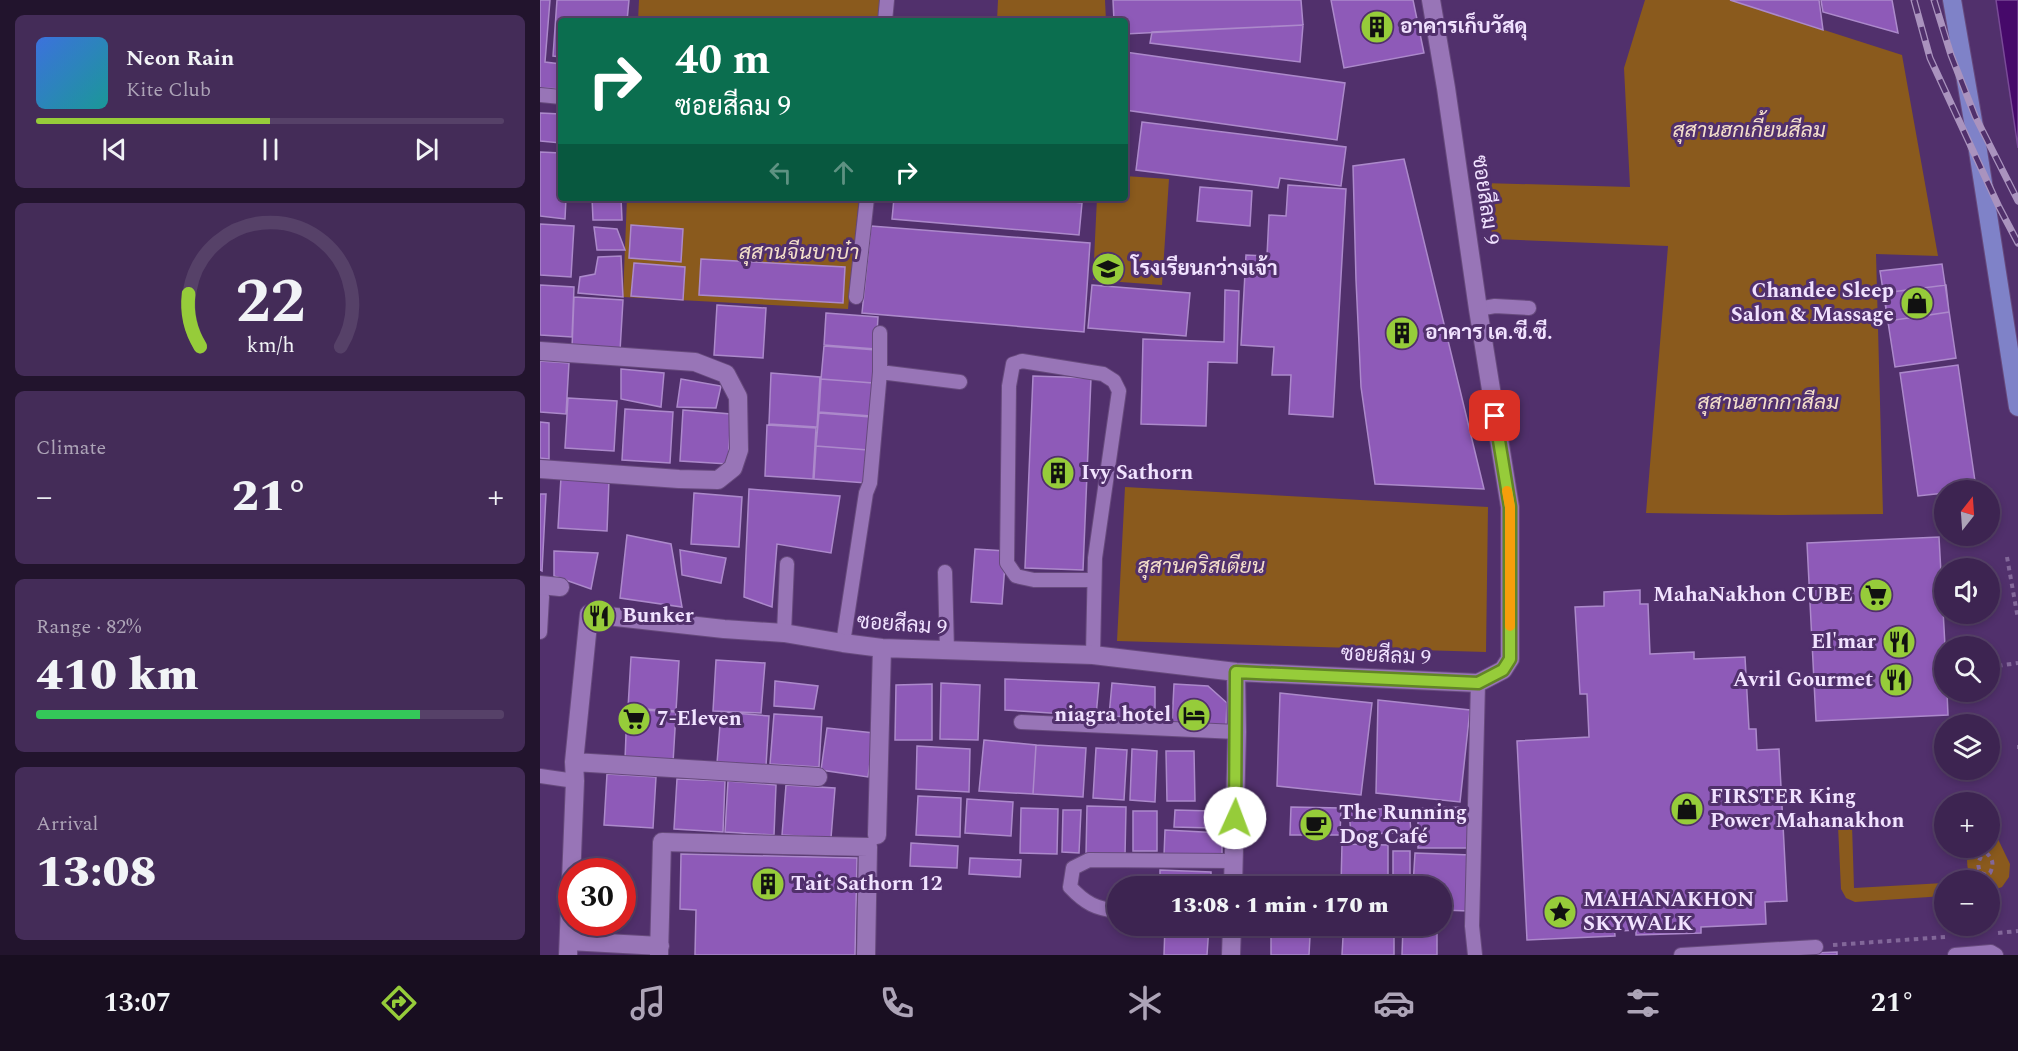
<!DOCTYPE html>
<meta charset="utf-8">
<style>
:root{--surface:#3d2451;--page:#442c58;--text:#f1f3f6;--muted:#ada4b7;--line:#564168;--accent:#96cc3a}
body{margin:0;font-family:Spectral,Sarabun,serif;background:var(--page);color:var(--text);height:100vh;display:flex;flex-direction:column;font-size:22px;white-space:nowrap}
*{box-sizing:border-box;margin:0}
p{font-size:20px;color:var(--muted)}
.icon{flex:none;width:33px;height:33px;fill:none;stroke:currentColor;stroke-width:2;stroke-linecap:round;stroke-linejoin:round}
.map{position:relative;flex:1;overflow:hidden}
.details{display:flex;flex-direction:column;gap:15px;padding:15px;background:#22142d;width:540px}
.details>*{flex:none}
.hud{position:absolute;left:18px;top:18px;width:570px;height:183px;border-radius:6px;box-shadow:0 3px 9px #0003,0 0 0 2px var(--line);background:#0b6e4f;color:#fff;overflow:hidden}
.needle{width:39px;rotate:17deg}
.tools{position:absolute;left:1394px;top:480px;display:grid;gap:12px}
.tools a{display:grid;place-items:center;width:66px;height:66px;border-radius:50%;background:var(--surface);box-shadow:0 3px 9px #0003,0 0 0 2px var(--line);font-size:30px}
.speed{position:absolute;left:18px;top:858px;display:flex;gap:12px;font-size:30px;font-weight:700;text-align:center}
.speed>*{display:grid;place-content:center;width:78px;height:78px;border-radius:50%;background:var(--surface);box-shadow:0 3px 9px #0003,0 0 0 2px var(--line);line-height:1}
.speed .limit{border:9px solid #d22;background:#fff;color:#111}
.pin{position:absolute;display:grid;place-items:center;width:51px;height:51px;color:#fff;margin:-26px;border-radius:12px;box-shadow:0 3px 9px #0006}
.me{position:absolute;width:66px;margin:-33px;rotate:2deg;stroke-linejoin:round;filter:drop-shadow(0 0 4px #0008)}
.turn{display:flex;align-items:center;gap:21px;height:126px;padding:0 18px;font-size:27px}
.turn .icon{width:78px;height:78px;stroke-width:2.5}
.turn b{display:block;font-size:42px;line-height:51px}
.lanes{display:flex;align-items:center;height:57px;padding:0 18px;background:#0003;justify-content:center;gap:30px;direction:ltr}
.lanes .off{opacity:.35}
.big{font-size:45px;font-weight:800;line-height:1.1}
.details .card{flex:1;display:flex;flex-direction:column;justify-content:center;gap:9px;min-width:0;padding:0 21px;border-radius:9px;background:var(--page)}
.details .dial{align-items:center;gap:0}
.dial svg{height:156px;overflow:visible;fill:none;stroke:var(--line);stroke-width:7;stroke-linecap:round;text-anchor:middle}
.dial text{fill:var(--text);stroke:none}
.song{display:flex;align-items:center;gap:18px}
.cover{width:72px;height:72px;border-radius:9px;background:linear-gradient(135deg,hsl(220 70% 55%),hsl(180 70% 35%))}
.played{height:6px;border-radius:3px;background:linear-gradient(90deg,var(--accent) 50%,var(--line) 50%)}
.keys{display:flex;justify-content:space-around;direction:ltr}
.heat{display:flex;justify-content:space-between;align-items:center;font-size:33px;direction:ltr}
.charge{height:9px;border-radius:4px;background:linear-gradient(90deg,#34c759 82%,var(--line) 0)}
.trip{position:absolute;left:567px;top:876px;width:345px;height:60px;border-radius:30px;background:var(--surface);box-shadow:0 3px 9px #0003,0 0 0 2px var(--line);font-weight:800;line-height:60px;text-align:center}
.tabs{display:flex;height:96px;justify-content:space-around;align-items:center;background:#180e20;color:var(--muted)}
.tabs .icon{width:42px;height:42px}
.tabs .on{color:var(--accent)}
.tabs b{font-size:27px;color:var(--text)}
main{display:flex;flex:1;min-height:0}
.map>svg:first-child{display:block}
.green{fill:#8a5a1d}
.water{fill:#46096a;stroke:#794a97;stroke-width:1.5}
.building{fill:#8e5ab8;stroke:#ac89cb;stroke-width:1.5}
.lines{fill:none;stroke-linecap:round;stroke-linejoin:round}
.lane-casing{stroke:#674a7d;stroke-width:16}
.street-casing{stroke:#674a7d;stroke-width:20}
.secondary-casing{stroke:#674a7d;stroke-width:20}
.path{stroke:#826799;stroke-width:4;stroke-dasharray:4.5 4.5;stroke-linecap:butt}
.lane{stroke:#9875b7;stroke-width:14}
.street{stroke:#9875b7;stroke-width:18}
.secondary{stroke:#7f82c8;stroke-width:18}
.rail-casing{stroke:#aa93be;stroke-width:7}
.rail{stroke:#51306c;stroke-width:4.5;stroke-dasharray:14;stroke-linecap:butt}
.route-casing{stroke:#628526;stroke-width:15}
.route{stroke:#96cc3a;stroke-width:10}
.slow{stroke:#f59e0b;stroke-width:10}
.labels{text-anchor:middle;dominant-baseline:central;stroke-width:6;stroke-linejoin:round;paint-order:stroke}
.poi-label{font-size:21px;font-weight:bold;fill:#f1e2ff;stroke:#51306c;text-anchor:start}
.park-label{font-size:21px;font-style:italic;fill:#f4dfca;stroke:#51306c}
.street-label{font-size:21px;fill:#f1e2ff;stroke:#51306c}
</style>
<main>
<section class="details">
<div class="card">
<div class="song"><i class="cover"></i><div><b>Neon Rain</b><p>Kite Club</p></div></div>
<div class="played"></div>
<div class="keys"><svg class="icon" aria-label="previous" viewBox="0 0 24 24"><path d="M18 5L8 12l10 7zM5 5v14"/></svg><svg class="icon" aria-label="pause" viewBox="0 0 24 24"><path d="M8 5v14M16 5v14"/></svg><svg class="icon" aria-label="next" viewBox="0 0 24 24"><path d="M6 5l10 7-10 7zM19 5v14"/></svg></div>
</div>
<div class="card dial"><svg viewBox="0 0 100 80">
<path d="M14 69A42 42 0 1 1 86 69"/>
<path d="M14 69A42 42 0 0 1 8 42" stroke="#96cc3a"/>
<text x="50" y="56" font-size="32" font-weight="700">22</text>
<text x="50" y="72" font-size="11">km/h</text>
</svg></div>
<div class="card"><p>Climate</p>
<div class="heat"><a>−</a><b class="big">21°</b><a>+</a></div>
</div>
<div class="card"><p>Range · 82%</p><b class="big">410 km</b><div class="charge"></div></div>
<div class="card"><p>Arrival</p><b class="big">13:08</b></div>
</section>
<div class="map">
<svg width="1478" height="955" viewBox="0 0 1478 955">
<rect width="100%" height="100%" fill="#51306c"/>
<path class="green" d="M99,0H340L338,21H98Z
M458,0H565L566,21H457Z
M1105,0H1190L1362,55L1398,256L1336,254L1343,514L1239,515L1106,513L1128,246L953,239L943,183L1090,187L1084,68Z
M585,176L629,179L622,285L553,280L557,198H585Z
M87,198H319L308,309L83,297Z
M585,487L948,507L946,652L577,641Z
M1449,820H1453L1456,835L1470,864L1469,877L1462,887L1449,892V880H1431C1428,871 1425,860 1429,851L1434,850V848H1449Z
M1305,821L1309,822L1312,825L1314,888L1404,883V896L1315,902L1306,898L1301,889L1298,826L1300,822Z"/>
<path class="water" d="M1456,0H1478V148Z"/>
<path class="building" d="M0,0H10L5,62L21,64V89L0,88Z
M17,0H89L87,21H21V57L13,56Z
M573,0H761L763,25L585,34V21H574Z
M791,0H873L884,53L804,68Z
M1190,0H1279L1283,30Z
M1281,0H1352L1358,33L1283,12Z
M763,25L760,62L610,43L612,32Z
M585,52L805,83L797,140L585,110Z
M0,113L21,114V143L0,141Z
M602,122L806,147L801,186L740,178L738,188L596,170Z
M0,152L21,153V198H26L25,219L0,216Z
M864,159L944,489L835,484L821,387L816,280L813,166Z
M748,185L806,189L793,417L749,414L751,375H732L734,347L701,345L706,255L727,256L729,215L746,216Z
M660,187L712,191L710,226L657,221Z
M52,198H81L82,220H53Z
M354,198H397L447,202L448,198H500L542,203L539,235L352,219Z
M0,224L34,226L31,277L0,275Z
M91,225L143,229L141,262L89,258Z
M331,226L550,243L544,332L322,313Z
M54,227L77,229L85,250H57Z
M81,256L83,297L38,293L40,277L55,274L58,257Z
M161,259L305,267L303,303L159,295Z
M94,263L145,267L143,300L91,296Z
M1402,264L1416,358L1355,367L1340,271Z
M0,285L34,287L32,337L0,335Z
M552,285L650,293L646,336L548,328Z
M1406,285L1409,312L1348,321L1344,293Z
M685,290L699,291L697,363L668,362L666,426L601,424L603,339L684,342Z
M34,297L83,300L80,351L32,348Z
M177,305L226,308L223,358L174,355Z
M286,313L338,317L336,349L284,345Z
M284,346L336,350L333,383L281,379Z
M0,361L29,363L26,414L0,412Z
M1418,365L1436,488L1404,490V493L1378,496L1360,373Z
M81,369L124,373L121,407L81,399Z
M231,373L280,377L277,427L229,424Z
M493,376L551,378L543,570L485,568Z
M141,379L181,386L176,408L137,407Z
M281,379L333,383L331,416L279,412Z
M28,398L77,401L74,451L25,448Z
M85,409L133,412L130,463L82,460Z
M143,410L191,414L188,464L140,461Z
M279,413L331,417L328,450L276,446Z
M0,422L9,423V459L0,458Z
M227,425L276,428L273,479L225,476Z
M276,446L328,450L326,483L274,479Z
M21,477L69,480L67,531L18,528Z
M209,489L300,496L291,553L237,544L232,607L204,597Z
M154,493L202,497L199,547L151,544Z
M0,494H6L2,571L0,570Z
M87,535L131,544L142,607L80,598Z
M1399,537L1405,646L1404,692H1407L1408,715L1276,721L1267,543Z
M435,549L466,551L462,604L431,602Z
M140,550L186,558L181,583L142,575Z
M14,551L58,553L51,589L14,576Z
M1100,590V604H1108L1110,654L1154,652V659L1205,657L1209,729H1216L1217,750L1239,749L1247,901L1225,902L1226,924L1161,927V933L1096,935V930L1081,931V923L1074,924L1075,936L987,940L977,741L1049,737L1047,694H1040L1035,607L1064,606V592Z
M91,657L139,661L136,711L88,708Z
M176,660L225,663L221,713L173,711Z
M465,679L559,683L556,716L465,710Z
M235,681L278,686L274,709L234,706Z
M401,683L440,685L438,740L400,739Z
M572,683L615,687V718L569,716Z
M392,684V740H355L356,685Z
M634,684L668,686L687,703L686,726L632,724Z
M740,693L832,703L821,795L737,786Z
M838,700L930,710L920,802L836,793Z
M87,709L136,712L133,763L85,760Z
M181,712L229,716L226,766L177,763Z
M234,714L282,717L279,767L230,764Z
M287,728L334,733L328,777L281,770Z
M444,740L496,745L493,794L439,791Z
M496,745L546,748L543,797L493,794Z
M377,746L430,749L429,792L376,789Z
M556,748L587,750L584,800L553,798Z
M592,749L617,751L615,802L590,800Z
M626,751H654L655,801H627Z
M67,774L116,777L113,828L64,825Z
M137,779L185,781L183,832L134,829Z
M188,781L236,785L234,835L185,832Z
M246,785L295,788L291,838L242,835Z
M378,796L421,798L420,837L376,835Z
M427,799L473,802L471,836L425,833Z
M547,806L586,807L585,856L546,855Z
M751,807L801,808L800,835H750Z
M931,807V848H878V808Z
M481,808L518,809L517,854L480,853Z
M869,808L871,832L811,835L809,810Z
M523,810H541L539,853L522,852Z
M635,810L672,811V828L634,827Z
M593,811H617V851H593Z
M625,830L682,833V859L624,856Z
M371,843L418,846L417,868L370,866Z
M802,844L848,845V886H801Z
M853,851H870V886H853Z
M875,853L931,855L929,911L902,910V886H873Z
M141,854L317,858L315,955H155L156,910L140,909Z
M430,858L481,860L480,877L429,874Z
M620,870L671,872V886H620Z
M625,926H669L667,955H624Z
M863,927H897V955H862Z
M731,934L770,936L769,955H731Z
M854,936V955H802L803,937Z
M1297,952V955H1248V954Z"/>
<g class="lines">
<defs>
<path id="lane" d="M345,21L347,0
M0,95L21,97
M316,297L327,198
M938,309L955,306L989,308
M340,372L420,382
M405,572L407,651
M0,596L2,597L0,632
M244,633L247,564
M303,643L326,493L330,483L340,372V333
M553,655L555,558L579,391L574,381L563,374L482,361L473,364L469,386L467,563L476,576L494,580H554
M481,722L697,732
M0,776L35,781
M578,911C556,909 545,903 530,887L533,868L549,860L694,861
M935,955L932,926L938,683
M1141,955L1276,947
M1415,955L1451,952L1456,955"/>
<path id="street" d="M0,351L155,362L186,374L198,397L199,450L193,468L178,480L139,479L0,469
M0,585L20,587
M34,762L278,777
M337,835L342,648
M693,886L697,732L696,672
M29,941L120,946
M28,955L35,781L34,762L49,614L184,629L244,633L303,643L342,648L553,655L696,672L938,683L963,670L970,659V507L938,309L906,88L891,0
M119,955L122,842L328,847L326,955
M691,955L692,926"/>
<path id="secondary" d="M1412,0L1436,138L1478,407"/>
</defs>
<use href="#lane" class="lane-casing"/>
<use href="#street" class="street-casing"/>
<use href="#secondary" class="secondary-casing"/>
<path class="path" d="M1467,557L1478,619
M1449,667L1478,663
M1477,747H1478
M1444,848C1443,858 1434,861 1441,873L1446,875L1450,873C1455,863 1452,857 1444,851
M1458,933L1478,931
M1293,945L1405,937"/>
<use href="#lane" class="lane"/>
<use href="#street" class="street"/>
<use href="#secondary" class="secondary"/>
<defs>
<path id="rail" d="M1374,0L1390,58L1459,207L1478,243
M1394,0L1411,55L1435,116L1478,201"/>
</defs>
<use href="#rail" class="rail-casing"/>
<use href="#rail" class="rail"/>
</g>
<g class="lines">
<defs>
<path id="route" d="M695,818L696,672L938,683L963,670L970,659V507L955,416"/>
</defs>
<use href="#route" class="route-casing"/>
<use href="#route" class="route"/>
<path class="slow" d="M967,491L970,507V626"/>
</g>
<defs>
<symbol id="building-disc" viewBox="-11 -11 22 22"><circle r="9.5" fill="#96cc3a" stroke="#51306c"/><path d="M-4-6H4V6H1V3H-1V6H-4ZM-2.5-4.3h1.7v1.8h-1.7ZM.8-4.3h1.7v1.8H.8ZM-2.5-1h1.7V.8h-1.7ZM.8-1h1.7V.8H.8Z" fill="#111"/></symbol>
<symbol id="school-disc" viewBox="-11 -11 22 22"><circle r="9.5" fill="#96cc3a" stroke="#51306c"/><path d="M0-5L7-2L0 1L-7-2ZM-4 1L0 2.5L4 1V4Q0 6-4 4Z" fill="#111"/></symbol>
<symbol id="shop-disc" viewBox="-11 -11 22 22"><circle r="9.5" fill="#96cc3a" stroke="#51306c"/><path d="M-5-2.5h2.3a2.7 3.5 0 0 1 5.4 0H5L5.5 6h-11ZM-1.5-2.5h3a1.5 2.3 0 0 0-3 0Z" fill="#111"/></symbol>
<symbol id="supermarket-disc" viewBox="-11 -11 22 22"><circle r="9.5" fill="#96cc3a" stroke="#51306c"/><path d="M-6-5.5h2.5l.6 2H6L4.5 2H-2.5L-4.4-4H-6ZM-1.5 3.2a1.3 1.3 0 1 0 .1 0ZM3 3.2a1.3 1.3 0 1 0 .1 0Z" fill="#111"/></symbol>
<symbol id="restaurant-disc" viewBox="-11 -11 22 22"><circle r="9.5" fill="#96cc3a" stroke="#51306c"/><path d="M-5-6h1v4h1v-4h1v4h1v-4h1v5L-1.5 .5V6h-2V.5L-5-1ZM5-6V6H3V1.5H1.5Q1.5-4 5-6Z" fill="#111"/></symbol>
<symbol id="hotel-disc" viewBox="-11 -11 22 22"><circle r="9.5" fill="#96cc3a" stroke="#51306c"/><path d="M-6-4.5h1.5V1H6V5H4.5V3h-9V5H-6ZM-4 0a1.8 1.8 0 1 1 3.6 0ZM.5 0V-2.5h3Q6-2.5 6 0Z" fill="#111"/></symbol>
<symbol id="cafe-disc" viewBox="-11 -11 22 22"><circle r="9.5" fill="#96cc3a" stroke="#51306c"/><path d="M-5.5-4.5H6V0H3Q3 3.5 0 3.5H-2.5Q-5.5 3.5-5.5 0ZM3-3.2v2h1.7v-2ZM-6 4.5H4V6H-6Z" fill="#111"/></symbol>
<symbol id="sight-disc" viewBox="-11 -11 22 22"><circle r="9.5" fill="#96cc3a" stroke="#51306c"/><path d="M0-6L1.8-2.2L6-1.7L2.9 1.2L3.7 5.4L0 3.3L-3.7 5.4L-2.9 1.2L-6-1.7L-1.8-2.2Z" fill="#111"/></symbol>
</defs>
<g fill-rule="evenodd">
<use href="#building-disc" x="818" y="8" width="38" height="38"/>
<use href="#school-disc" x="549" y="250" width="38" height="38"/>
<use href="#shop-disc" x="1358" y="284" width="38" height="38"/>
<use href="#building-disc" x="843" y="314" width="38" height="38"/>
<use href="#building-disc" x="499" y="454" width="38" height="38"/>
<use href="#supermarket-disc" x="1317" y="576" width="38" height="38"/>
<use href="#restaurant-disc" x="40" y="597" width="38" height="38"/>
<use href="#restaurant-disc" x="1340" y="623" width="38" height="38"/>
<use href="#restaurant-disc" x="1337" y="661" width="38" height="38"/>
<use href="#hotel-disc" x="635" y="696" width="38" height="38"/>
<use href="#supermarket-disc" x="75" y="700" width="38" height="38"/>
<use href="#shop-disc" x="1128" y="790" width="38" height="38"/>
<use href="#cafe-disc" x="757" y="806" width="38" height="38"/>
<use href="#building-disc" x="209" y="865" width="38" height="38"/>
<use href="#sight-disc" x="1001" y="893" width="38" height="38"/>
</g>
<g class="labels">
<g class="poi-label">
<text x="860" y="27">อาคารเก็บวัสดุ</text>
<text x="591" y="269">โรงเรียนกว่างเจ้า</text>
<text x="1354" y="291" text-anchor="end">Chandee Sleep<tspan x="1354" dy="24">Salon &amp; Massage</tspan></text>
<text x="885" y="333">อาคาร เค.ซี.ซี.</text>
<text x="541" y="473">Ivy Sathorn</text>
<text x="1313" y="595" text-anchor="end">MahaNakhon CUBE</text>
<text x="82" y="616">Bunker</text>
<text x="1336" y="642" text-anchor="end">El'mar</text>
<text x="1333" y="680" text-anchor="end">Avril Gourmet</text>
<text x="631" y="715" text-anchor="end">niagra hotel</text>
<text x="117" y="719">7-Eleven</text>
<text x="1170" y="797">FIRSTER King<tspan x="1170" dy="24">Power Mahanakhon</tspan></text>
<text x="799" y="813">The Running<tspan x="799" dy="24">Dog Café</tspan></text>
<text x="251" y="884">Tait Sathorn 12</text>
<text x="1043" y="900">MAHANAKHON<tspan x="1043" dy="24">SKYWALK</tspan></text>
</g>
<g class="park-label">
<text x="1209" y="131">สุสานฮกเกี้ยนสีลม</text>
<text x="259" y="253">สุสานจีนบาบ๋า</text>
<text x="1228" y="403">สุสานฮากกาสีลม</text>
<text x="661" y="567">สุสานคริสเตียน</text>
</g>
<g class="street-label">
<text transform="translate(945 200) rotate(82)">ซอยสีลม 9</text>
<text transform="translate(362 625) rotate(4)">ซอยสีลม 9</text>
<text transform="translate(846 656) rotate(3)">ซอยสีลม 9</text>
</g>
</g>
</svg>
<div class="tools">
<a><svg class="needle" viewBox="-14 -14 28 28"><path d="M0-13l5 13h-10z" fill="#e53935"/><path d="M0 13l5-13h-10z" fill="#ada4b7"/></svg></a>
<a><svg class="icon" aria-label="sound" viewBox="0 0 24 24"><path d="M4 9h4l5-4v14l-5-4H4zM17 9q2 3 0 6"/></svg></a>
<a><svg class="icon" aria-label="search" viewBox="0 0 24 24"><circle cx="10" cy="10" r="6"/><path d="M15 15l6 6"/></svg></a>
<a><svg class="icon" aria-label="layers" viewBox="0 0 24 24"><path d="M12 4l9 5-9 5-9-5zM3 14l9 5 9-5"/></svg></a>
<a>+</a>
<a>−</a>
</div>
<div class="speed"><div class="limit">30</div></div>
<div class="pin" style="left:955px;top:416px;background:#d93025"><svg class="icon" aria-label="arrive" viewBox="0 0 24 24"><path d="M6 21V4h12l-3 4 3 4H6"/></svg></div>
<svg class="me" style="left:695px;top:818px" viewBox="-20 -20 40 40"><circle r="19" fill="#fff"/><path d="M0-13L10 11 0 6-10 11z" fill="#96cc3a"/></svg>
<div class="trip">13:08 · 1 min · 170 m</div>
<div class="hud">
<div class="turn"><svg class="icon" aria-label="right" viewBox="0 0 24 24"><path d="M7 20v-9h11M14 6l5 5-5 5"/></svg><div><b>40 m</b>ซอยสีลม 9</div></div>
<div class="lanes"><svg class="icon off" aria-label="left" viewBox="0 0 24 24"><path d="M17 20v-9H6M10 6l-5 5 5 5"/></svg><svg class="icon off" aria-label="ahead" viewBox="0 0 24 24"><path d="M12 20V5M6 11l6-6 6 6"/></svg><svg class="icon" aria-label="right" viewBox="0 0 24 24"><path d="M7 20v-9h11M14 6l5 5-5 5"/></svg></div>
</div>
</div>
</main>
<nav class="tabs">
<b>13:07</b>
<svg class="icon on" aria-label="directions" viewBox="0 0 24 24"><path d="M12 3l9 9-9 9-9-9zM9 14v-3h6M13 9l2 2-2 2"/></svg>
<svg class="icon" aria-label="music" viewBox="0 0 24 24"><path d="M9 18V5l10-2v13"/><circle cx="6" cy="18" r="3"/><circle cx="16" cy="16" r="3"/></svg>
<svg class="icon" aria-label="phone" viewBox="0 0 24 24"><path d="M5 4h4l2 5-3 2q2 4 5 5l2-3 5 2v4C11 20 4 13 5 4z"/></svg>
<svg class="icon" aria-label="climate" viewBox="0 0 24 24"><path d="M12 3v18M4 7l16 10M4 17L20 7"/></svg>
<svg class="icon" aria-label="car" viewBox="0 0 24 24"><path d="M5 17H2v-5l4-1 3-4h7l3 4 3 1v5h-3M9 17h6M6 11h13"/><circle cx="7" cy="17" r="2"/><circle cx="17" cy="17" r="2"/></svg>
<svg class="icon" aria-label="filters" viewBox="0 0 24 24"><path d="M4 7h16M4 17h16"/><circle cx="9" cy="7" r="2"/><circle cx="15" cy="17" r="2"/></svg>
<b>21°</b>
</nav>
